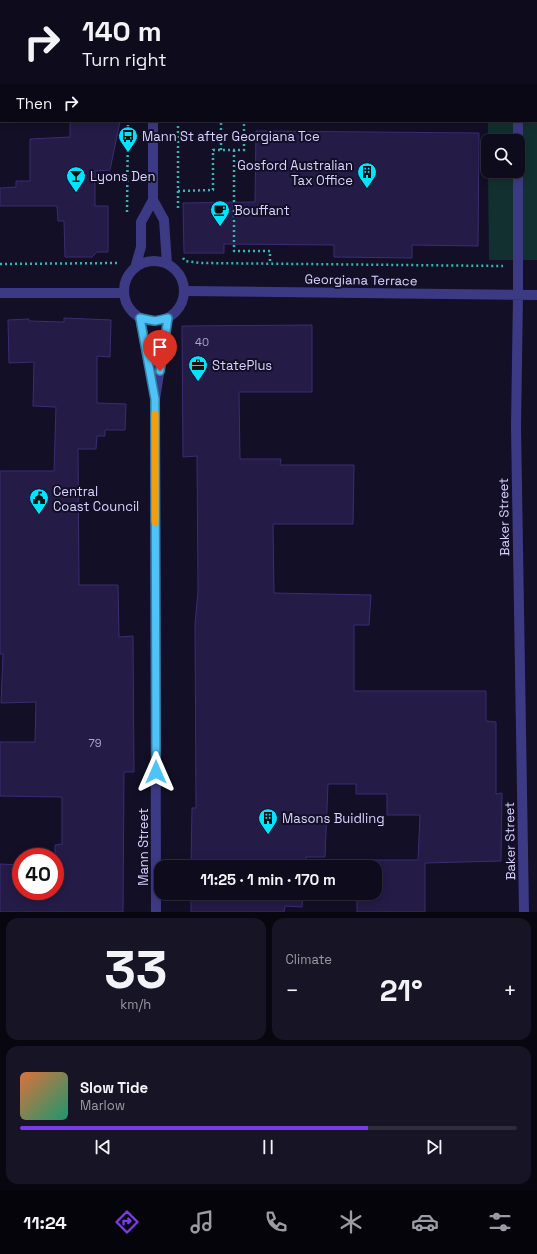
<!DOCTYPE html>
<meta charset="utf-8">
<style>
:root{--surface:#0e0b1c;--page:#171425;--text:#f1f3f6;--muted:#9b9ba3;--line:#2e2b3b;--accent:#7c3aed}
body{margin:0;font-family:"Space Grotesk",sans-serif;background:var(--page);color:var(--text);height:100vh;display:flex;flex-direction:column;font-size:15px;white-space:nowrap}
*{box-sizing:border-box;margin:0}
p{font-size:13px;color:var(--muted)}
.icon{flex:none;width:22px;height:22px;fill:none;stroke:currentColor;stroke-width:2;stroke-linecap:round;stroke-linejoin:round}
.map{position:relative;height:912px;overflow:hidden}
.panel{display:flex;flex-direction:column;gap:6px;padding:6px;background:#08060f;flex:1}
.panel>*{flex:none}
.hud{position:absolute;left:0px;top:0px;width:537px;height:122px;box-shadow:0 2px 10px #0003,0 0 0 1px var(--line);background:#0e0b1c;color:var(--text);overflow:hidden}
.fabs{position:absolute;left:481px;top:134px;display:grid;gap:8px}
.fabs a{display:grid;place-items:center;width:44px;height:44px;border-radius:8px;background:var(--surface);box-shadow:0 2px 10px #0003,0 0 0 1px var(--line);font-size:20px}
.speed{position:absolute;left:12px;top:848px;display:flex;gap:8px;font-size:20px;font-weight:700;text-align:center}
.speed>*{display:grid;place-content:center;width:52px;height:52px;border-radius:50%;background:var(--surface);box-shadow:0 2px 10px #0003,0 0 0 1px var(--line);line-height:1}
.speed .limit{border:6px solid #d22;background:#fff;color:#111}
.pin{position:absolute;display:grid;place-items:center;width:34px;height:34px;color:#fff;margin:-41px -17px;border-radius:50% 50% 50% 0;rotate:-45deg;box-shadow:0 0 4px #0007}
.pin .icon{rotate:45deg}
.me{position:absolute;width:44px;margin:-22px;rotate:0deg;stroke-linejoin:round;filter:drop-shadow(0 0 3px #0008)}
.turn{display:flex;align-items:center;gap:14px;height:84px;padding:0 16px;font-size:18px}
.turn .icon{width:52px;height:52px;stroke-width:2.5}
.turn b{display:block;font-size:28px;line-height:34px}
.then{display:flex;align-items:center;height:38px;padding:0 16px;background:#0003;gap:8px;font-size:15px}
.big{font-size:30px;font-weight:800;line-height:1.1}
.panel .widget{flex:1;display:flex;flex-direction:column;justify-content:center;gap:6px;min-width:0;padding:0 14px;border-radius:12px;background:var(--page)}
.panel .dial{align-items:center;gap:0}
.dial b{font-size:52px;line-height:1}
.song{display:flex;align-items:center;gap:12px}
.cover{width:48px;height:48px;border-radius:6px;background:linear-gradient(135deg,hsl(20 70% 55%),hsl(160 70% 35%))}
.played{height:4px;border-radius:2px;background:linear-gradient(90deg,var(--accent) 70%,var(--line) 70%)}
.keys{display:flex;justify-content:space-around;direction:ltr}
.heat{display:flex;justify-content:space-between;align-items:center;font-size:22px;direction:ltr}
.panel .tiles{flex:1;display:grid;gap:6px;grid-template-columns:1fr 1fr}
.widget:last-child{grid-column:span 2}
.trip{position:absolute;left:154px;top:860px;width:228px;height:40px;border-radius:12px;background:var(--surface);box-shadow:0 2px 10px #0003,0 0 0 1px var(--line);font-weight:800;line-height:40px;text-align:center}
.menu{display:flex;height:64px;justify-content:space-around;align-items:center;background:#06040b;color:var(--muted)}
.menu .icon{width:28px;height:28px}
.menu .selected{color:var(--accent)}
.menu b{font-size:18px;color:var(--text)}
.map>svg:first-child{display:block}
.green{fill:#12302f}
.building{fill:#241b47;stroke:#3b2d73}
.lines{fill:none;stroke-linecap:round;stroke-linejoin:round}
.path{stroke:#2fb8b0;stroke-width:2.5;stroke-dasharray:2 3;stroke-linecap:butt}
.minor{stroke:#3d3a85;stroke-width:10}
.tertiary{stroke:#3d3a85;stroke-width:10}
.route-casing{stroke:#337fa1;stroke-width:10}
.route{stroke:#4fc3f7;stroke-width:7}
.slow{stroke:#f59e0b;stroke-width:7}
.labels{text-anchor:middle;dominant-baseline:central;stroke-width:4;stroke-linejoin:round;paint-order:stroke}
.number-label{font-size:11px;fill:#aca6d1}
.poi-label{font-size:13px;fill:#d9d4ff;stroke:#130f26;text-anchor:start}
.street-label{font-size:13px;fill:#d9d4ff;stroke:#130f26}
</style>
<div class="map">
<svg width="537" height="912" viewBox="0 0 537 912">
<rect width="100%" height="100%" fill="#130f26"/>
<path class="green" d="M487,0H537V260H489L488,171H518V141H488V121H536V1Z"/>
<path class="building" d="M70,121H120L110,170L95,171V206H108V252H97L92,257H65L64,221H58L57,206H0V188L16,187V181H30V139L70,137Z
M256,131L479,133L478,246L412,245V258L334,257V245L224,244V253H184L183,203L255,202Z
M64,318L111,320L110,357L97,356V403L126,404L125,430H105V436H97L96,449H78L79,585H118L119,637L133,636L134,772H124L123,912H0V864L21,865V891H55V845L62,844V797L0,796V742H35L36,702L1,703L3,654H0V471H54L56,407L33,406L34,362L9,363L8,320L29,319V321L64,322Z
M312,325V392H239L240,459H281L280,465H354L353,524H273L274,593L371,595L369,625H354V691H486V721L496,722V794L502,793L501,861L425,863V912H357V893H375V867H357V860H418L420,815H387V794H356V784H328L325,857H306L305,867H191L192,808H196L195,624L198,591L197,456L183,457L182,326Z
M191,893H303L302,907L285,906L284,912H191Z"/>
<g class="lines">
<path class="path" d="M128,0V1
M178,1V0
M536,21H537
M178,121V210
M221,150V121
M234,150V251H270V264
M178,191L213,190V150H244V121
M127,212L128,121
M183,258L185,261L201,263L503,266
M0,264L119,263"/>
<path class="minor" d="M518,0V1
M518,121V295L516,427L524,912
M185,291L537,295
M0,293H124"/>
<path class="tertiary" d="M153,0V1
M153,200L164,220L167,264
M124 291a30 30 0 1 1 60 0a30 30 0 1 1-60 0Z
M135,268L141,247V222L153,200V121
M140,318L154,390
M156,912L155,399L168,318"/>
</g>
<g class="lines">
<defs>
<path id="route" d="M156,772L155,399L140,318L155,321L168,318L160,371"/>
</defs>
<use href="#route" class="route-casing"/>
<use href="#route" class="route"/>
<path class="slow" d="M155,414V522"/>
</g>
<defs>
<symbol id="bus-pin" viewBox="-11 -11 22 30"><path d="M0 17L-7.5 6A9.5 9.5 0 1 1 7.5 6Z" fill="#00e5ff" stroke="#130f26"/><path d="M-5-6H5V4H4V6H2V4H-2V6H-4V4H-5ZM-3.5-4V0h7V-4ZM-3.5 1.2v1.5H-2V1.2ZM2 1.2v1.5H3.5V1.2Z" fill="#111"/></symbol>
<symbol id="building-pin" viewBox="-11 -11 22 30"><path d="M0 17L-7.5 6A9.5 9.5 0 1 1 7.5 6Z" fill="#00e5ff" stroke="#130f26"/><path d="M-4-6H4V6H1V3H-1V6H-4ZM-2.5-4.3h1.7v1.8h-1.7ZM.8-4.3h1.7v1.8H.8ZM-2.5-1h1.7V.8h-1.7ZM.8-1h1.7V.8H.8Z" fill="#111"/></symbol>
<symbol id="bar-pin" viewBox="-11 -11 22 30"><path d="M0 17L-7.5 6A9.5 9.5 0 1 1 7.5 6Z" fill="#00e5ff" stroke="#130f26"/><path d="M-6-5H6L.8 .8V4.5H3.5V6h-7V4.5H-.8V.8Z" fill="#111"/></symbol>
<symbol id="cafe-pin" viewBox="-11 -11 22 30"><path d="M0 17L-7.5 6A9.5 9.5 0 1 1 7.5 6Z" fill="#00e5ff" stroke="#130f26"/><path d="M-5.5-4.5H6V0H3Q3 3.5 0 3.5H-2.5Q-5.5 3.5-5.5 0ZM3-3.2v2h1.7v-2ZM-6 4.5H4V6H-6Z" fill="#111"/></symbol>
<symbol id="office-pin" viewBox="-11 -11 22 30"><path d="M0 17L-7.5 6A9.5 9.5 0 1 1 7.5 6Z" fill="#00e5ff" stroke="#130f26"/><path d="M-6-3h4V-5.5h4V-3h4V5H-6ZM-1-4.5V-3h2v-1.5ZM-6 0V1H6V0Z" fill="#111"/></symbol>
<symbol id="civic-pin" viewBox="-11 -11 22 30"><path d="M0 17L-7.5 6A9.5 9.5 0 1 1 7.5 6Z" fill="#00e5ff" stroke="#130f26"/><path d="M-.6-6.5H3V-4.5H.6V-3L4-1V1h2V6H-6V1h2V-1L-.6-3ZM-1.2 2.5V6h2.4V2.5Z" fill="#111"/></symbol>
</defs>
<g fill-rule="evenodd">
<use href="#bus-pin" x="117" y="125" width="22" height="30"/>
<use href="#building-pin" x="356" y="161" width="22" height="30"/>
<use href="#bar-pin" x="65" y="165" width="22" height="30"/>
<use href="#cafe-pin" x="209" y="199" width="22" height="30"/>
<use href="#office-pin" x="187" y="354" width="22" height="30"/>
<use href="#civic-pin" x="28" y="487" width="22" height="30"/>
<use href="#building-pin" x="257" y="807" width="22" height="30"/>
</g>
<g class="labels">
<g class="number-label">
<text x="202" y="342">40</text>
<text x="95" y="743">79</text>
</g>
<g class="poi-label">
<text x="142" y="136">Mann St after Georgiana Tce</text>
<text x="353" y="165" text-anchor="end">Gosford Australian<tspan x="353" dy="15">Tax Office</tspan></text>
<text x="90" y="176">Lyons Den</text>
<text x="234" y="210">Bouffant</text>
<text x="212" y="365">StatePlus</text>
<text x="53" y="491">Central<tspan x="53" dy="15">Coast Council</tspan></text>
<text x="282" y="818">Masons Buidling</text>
</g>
<g class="street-label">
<text transform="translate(361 280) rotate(1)">Georgiana Terrace</text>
<text transform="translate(504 517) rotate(-91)">Baker Street</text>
<text transform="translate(510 841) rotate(-91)">Baker Street</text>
<text transform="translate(143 847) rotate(-90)">Mann Street</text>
</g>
</g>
</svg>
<div class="fabs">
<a><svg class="icon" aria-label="search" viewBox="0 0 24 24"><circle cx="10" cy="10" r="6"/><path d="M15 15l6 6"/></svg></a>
</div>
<div class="speed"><div class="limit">40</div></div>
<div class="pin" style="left:160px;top:371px;background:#d93025"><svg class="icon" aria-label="arrive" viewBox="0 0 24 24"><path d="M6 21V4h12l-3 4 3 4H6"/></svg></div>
<svg class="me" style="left:156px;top:772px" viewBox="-20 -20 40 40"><path d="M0-17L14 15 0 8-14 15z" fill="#4fc3f7" stroke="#fff" stroke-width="4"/></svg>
<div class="trip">11:25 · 1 min · 170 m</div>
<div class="hud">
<div class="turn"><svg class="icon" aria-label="right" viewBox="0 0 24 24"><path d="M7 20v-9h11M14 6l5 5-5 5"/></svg><div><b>140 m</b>Turn right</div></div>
<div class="then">Then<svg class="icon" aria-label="right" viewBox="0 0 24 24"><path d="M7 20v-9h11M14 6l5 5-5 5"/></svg></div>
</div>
</div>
<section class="panel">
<div class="tiles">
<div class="widget dial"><b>33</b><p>km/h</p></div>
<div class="widget"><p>Climate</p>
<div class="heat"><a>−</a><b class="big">21°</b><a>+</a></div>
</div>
<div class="widget">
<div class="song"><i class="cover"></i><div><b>Slow Tide</b><p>Marlow</p></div></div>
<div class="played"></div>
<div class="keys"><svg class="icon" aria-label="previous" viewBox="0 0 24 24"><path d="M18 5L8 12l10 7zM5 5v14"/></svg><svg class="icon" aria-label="pause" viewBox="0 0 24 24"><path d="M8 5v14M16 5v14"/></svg><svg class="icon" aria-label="next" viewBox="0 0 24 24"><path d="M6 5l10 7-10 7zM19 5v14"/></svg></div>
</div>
</div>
</section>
<nav class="menu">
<b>11:24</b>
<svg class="icon selected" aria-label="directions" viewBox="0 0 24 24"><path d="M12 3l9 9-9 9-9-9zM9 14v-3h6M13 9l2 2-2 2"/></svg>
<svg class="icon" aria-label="music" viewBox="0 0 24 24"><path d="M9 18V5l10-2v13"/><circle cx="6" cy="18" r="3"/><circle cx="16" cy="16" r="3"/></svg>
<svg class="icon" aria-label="phone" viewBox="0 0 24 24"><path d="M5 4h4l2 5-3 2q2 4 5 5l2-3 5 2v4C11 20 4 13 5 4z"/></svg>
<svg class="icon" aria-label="climate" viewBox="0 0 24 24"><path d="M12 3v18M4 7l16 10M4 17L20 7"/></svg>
<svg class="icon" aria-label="car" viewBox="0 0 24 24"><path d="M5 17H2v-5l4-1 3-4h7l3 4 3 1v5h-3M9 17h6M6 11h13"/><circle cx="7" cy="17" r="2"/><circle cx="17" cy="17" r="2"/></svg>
<svg class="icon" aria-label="filters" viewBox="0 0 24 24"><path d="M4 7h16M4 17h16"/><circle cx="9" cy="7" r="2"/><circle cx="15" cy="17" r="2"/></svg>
</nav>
